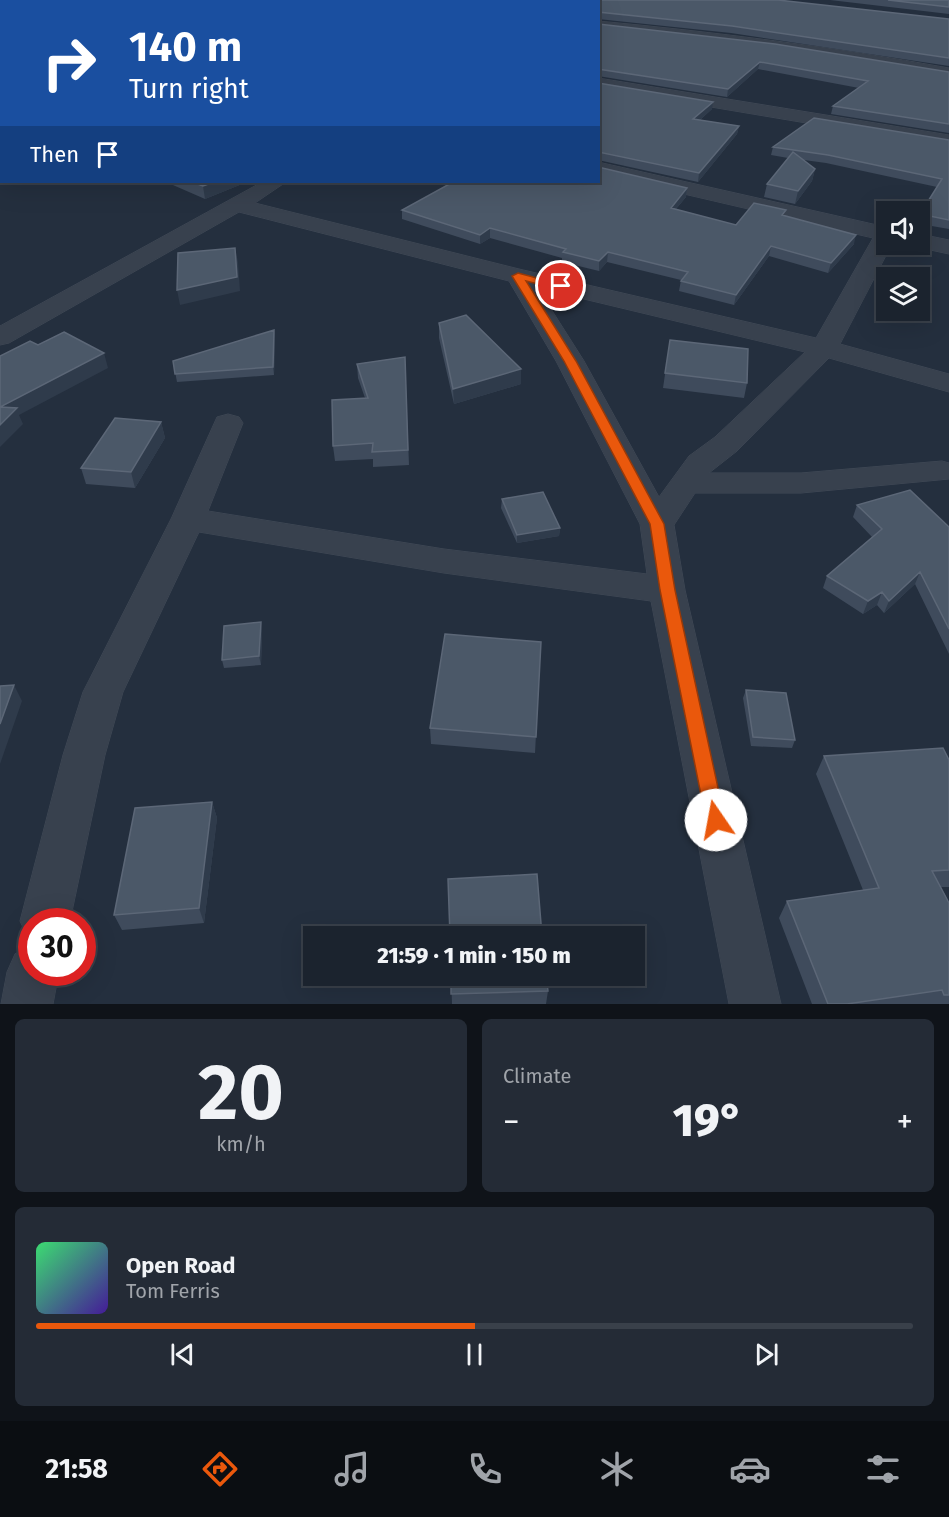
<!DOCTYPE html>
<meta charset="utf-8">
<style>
:root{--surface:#1b232e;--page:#242b36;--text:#f1f3f6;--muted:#a0a4aa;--line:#39404a;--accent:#ea580c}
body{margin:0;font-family:"Fira Sans",sans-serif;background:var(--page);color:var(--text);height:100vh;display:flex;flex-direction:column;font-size:22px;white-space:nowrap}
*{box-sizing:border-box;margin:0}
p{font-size:20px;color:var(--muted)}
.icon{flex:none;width:33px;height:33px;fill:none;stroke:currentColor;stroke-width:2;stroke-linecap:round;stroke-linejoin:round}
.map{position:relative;height:1004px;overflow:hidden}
.panel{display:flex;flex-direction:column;gap:15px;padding:15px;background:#0f1319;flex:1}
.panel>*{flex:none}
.banner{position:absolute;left:0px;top:0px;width:600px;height:183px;box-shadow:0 6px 24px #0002,0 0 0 2px var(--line);background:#1a4fa0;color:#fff;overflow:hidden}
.buttons{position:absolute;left:876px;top:201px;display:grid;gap:12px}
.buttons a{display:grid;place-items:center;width:54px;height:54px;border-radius:0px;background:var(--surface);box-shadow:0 6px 24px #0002,0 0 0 2px var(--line);font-size:30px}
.speed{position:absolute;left:18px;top:908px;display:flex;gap:12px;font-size:30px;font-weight:700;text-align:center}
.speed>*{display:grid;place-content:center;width:78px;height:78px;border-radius:50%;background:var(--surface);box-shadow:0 6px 24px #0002,0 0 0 2px var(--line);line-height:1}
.speed .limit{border:9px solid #d22;background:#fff;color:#111}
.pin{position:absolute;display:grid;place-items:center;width:51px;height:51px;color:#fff;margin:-26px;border:3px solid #fff;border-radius:50%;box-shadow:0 2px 6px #0007}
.me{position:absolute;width:66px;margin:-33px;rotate:348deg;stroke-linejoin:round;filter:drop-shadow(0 0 4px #0008)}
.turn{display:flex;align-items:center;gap:21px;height:126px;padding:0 30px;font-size:27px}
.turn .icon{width:78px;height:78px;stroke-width:2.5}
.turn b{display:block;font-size:42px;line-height:51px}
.then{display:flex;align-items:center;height:57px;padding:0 30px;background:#0003;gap:12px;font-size:22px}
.big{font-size:45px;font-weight:800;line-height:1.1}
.panel .card{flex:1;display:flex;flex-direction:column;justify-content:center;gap:9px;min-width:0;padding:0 21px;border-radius:9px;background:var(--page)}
.panel .dial{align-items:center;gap:0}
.dial b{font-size:78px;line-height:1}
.song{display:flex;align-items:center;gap:18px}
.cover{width:72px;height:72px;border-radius:9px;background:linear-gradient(135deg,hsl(140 70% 55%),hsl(260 70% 35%))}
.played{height:6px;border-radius:3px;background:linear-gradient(90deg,var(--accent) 50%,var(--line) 50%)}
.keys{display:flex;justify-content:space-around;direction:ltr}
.heat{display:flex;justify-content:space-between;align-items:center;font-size:33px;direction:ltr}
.panel .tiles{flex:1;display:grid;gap:15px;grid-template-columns:1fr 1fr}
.card:last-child{grid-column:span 2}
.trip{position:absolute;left:303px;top:926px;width:342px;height:60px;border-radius:0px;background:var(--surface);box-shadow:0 6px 24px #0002,0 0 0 2px var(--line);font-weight:800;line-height:60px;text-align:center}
.tab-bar{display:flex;height:96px;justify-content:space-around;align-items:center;background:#0b0e12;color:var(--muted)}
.tab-bar .icon{width:42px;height:42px}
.tab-bar .current{color:var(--accent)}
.tab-bar b{font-size:27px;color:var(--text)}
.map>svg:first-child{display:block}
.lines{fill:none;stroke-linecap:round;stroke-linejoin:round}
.minor-casing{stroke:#414a57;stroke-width:1}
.minor{fill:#38414e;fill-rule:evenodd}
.wall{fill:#3f4b5c}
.shaded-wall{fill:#2f3b4b}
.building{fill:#4b5868;stroke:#5c6777;stroke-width:1.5}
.route{fill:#ea580c;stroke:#983908;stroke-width:1.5}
</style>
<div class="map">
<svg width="949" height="1004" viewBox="0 0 949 1004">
<rect width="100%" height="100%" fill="#242f3e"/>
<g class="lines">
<defs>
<path id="minor" d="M598,21C716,32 833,47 949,68V78L774,49L598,29Z
M0,64H2V74H0Z
M598,78L949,135V147L598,88Z
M598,162L886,227V244H892L840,344L949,374V392L829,358L737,451L709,473H801L942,461L949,463V479L801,493H695L674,525L685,590L781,1004H729L651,601L444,573L199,532L123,692L105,755L70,921H32V940L28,938L20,921L63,755L83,692L171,519L217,417L228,414L239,417L243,423L208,511L444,549L647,574L640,524L556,361L509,281L239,212L9,343L0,345V326L262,182H286L255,203L519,269L816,338L873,238L598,174ZM538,288L805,352L715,437L689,456L659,497L584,361Z
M920,234L949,240V254L912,246L920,244Z
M32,947V972H59L53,1004H1L7,972L15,954Z"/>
</defs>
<use href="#minor" class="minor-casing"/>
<use href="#minor" class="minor"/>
</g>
<path class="wall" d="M40,0H778L949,19V66L731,33L598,19V2H40Z
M830,0H949V14Z
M598,24L949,72V133L831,114L833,106L859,88L758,69L727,97L598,76Z
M598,83L712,109L700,120L739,126L737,134L698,182L598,160Z
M949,140V229L920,224V214L937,187L826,163L804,160L815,169L812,181L795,204L764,197L767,184L788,158L771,155L773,147Z
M166,182H247L205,199Z
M687,188L686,197L676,209L736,225L784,216L854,244L828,273L769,256L734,305L679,291L681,280L607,262L599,271L562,262V258L490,238L480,244L402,219V210Z
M439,323L521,384L454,404L439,338Z
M274,330L275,338L274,375L177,382L173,361Z
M670,340L747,383L744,398L663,388Z
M405,357L409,465L373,467V459L335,461L333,446L365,398L358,378L357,364Z
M161,422L165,438L135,488L86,484L81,468Z
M502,499L560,528L559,536L517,543L501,508Z
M857,505L949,527V654L915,584L884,613L877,605L863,614L823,588L827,576L872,537L853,517Z
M262,630L261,665L224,668L222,660Z
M541,642L535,753L431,744L430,728Z
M746,690L795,740L792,748L751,746L743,698Z
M824,756L949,760V887H941L949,903V1004H812L779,918L787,901L863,890L816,774Z
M212,802L217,818L204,923L122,930L114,915Z
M451,975L548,991L546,1004H452Z"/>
<path class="shaded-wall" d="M760,62L758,69L727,97L728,89Z
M713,102L712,109L692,127L693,119Z
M739,126L737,134L698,182L699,173Z
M815,169L812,181L795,204L798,191Z
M214,182H247L205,199L203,186Z
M687,188L686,197L669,217L671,208Z
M490,228V238L480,244V235Z
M856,235L854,244L828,273L831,263Z
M771,246L769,256L734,305L736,295Z
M235,248L238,262L240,291L180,305L177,290Z
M608,252L607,262L599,271V261Z
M274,330L275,338L274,375L273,367Z
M104,353L108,368L19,415L23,424L0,447V407Z
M521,369V384L454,404L453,389Z
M161,422L165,438L135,488L131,472Z
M560,528L559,536L517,543V535Z
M920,572L915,584L884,613L889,601Z
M882,592L877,605L863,614L868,601Z
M261,622L262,630L261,665L259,656Z
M14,685L22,701L0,764V724Z
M212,802L217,818L204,923L199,908Z"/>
<path class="building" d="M51,0H778L949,19V58L732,26L598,12V2H65Z
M888,0H949V7Z
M598,24L775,44L949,72V124L833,106L868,81L760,62L728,89L598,69Z
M598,83L713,102L693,119L739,126L699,173L598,152Z
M814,118L949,140V220L920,214L942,179L828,155L773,147Z
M793,152L815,169L798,191L767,184Z
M598,167L687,188L671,208L736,225L754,203L786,210L782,215L856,235L831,263L771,246L736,295L681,281L688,272L608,252L599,261L563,252L566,249L490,228L480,235L402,210L453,182H598Z
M192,182H214L203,186Z
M235,248L237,277L177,290L178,253Z
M466,315L521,369L453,389L439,323Z
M274,330L273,367L175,374L173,361Z
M64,332L104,353L0,407L17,408L0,425V356L30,341L38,345Z
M670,340L748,349L747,383L665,373Z
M405,357L408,450L372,452L373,443L333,446L332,400L368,398L357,364Z
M115,418L161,422L131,472L81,468Z
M910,490L949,527V629L920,572L889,601L882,592L868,601L827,576L882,529L857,505Z
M543,492L560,528L517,535L502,499Z
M261,622L259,656L222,660L224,626Z
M445,634L541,642L536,737L430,728Z
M14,685L0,724V686Z
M746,690L786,693L795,740L753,737Z
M943,748L949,760V870L932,871L949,903V995H944L942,990L847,1004H828L787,901L879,888L824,756Z
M212,802L199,908L114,915L135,808Z
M537,874L542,936H450L448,879Z
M451,975H546L548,991L451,994Z"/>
<path class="route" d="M518,273L567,286L561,290L526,281L576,361L664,524L675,590L725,820L722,826L716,829L709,826L706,820L660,590L650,524L564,361L512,276Z"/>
</svg>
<div class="buttons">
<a><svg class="icon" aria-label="sound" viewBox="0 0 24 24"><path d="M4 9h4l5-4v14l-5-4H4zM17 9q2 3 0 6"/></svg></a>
<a><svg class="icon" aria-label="layers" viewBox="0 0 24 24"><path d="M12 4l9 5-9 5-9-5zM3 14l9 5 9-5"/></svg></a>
</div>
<div class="speed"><div class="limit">30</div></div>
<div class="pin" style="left:561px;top:286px;background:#d93025"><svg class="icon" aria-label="arrive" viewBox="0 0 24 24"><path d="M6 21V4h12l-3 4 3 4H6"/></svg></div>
<svg class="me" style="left:716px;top:820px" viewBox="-20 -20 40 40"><circle r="19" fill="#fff"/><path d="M0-13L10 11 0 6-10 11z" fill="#ea580c"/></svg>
<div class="trip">21:59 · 1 min · 150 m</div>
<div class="banner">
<div class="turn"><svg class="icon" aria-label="right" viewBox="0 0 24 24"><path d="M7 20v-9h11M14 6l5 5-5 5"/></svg><div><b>140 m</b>Turn right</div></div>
<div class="then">Then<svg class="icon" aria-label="arrive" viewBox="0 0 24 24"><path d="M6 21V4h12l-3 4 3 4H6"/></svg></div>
</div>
</div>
<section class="panel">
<div class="tiles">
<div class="card dial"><b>20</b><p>km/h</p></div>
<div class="card"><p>Climate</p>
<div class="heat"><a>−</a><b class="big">19°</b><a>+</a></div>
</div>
<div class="card">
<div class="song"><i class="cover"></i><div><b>Open Road</b><p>Tom Ferris</p></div></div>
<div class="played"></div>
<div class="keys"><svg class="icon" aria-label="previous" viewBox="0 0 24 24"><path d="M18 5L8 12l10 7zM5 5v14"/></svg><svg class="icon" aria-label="pause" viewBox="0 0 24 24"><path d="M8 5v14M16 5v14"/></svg><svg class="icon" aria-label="next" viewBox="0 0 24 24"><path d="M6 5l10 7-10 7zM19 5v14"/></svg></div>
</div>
</div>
</section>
<nav class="tab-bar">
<b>21:58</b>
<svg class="icon current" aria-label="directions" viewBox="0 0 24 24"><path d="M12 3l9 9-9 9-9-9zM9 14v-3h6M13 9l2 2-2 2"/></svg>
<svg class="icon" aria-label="music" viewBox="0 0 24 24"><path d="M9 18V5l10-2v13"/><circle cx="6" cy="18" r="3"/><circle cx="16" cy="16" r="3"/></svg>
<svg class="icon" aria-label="phone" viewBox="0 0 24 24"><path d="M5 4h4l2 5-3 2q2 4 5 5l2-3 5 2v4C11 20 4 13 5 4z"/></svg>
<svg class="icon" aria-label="climate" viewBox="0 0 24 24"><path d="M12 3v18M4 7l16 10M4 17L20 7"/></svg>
<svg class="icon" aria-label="car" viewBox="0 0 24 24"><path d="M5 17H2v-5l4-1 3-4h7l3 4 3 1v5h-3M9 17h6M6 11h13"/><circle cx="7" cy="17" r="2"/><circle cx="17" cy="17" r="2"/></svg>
<svg class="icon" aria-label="filters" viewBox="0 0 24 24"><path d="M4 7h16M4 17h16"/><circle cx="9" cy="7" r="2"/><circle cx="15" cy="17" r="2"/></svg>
</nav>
